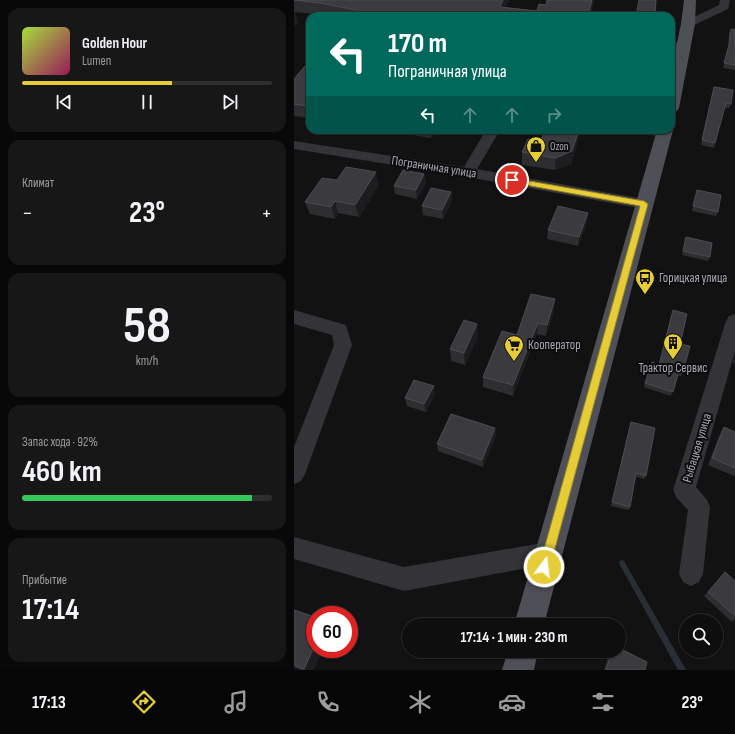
<!DOCTYPE html>
<html lang="ru">
<meta charset="utf-8">
<style>
:root{--surface:#0e0e0e;--page:#171717;--text:#f1f3f6;--muted:#9b9c9e;--line:#2e2e2e;--accent:#e6cc37}
body{margin:0;font-family:"Sofia Sans Condensed",sans-serif;background:var(--page);color:var(--text);height:100vh;display:flex;flex-direction:column;font-size:15px;white-space:nowrap}
*{box-sizing:border-box;margin:0}
p{font-size:13px;color:var(--muted)}
.icon{flex:none;width:22px;height:22px;fill:none;stroke:currentColor;stroke-width:2;stroke-linecap:round;stroke-linejoin:round}
.map{position:relative;flex:1;overflow:hidden}
.sheet{display:flex;flex-direction:column;gap:8px;padding:8px;background:#080808;width:294px}
.sheet>*{flex:none}
.guide{position:absolute;left:12px;top:12px;width:369px;height:122px;border-radius:12px;box-shadow:0 1px 3px #0004,0 0 0 1px var(--line);background:#00695c;color:#fff;overflow:hidden}
.buttons{position:absolute;left:385px;top:614px;display:grid;gap:8px}
.buttons a{display:grid;place-items:center;width:44px;height:44px;border-radius:50%;background:var(--surface);box-shadow:0 1px 3px #0004,0 0 0 1px var(--line);font-size:20px}
.speed{position:absolute;left:12px;top:606px;display:flex;gap:8px;font-size:20px;font-weight:700;text-align:center}
.speed>*{display:grid;place-content:center;width:52px;height:52px;border-radius:50%;background:var(--surface);box-shadow:0 1px 3px #0004,0 0 0 1px var(--line);line-height:1}
.speed .limit{border:6px solid #d22;background:#fff;color:#111}
.pin{position:absolute;display:grid;place-items:center;width:34px;height:34px;color:#fff;margin:-17px;border:2px solid #fff;border-radius:50%;box-shadow:0 1px 4px #0007}
.me{position:absolute;width:44px;margin:-22px;rotate:15deg;stroke-linejoin:round;filter:drop-shadow(0 0 3px #0008)}
.turn{display:flex;align-items:center;gap:14px;height:84px;padding:0 16px;font-size:18px}
.turn .icon{width:52px;height:52px;stroke-width:2.5}
.turn b{display:block;font-size:28px;line-height:34px}
.lanes{display:flex;align-items:center;height:38px;padding:0 16px;background:#0003;justify-content:center;gap:20px;direction:ltr}
.lanes .off{opacity:.35}
.big{font-size:30px;font-weight:700;line-height:1.1}
.sheet .tile{flex:1;display:flex;flex-direction:column;justify-content:center;gap:6px;min-width:0;padding:0 14px;border-radius:12px;background:var(--page)}
.sheet .dial{align-items:center;gap:0}
.dial b{font-size:52px;line-height:1}
.song{display:flex;align-items:center;gap:12px}
.cover{width:48px;height:48px;border-radius:6px;background:linear-gradient(135deg,hsl(80 70% 55%),hsl(330 70% 35%))}
.played{height:4px;border-radius:2px;background:linear-gradient(90deg,var(--accent) 60%,var(--line) 60%)}
.keys{display:flex;justify-content:space-around;direction:ltr}
.heat{display:flex;justify-content:space-between;align-items:center;font-size:22px;direction:ltr}
.charge{height:6px;border-radius:3px;background:linear-gradient(90deg,#34c759 92%,var(--line) 0)}
.trip{position:absolute;left:108px;top:618px;width:224px;height:40px;border-radius:20px;background:var(--surface);box-shadow:0 1px 3px #0004,0 0 0 1px var(--line);font-weight:700;line-height:40px;text-align:center}
.tab-bar{display:flex;height:64px;justify-content:space-around;align-items:center;background:#060606;color:var(--muted)}
.tab-bar .icon{width:28px;height:28px}
.tab-bar .active{color:var(--accent)}
.tab-bar b{font-size:18px;color:var(--text)}
main{display:flex;flex:1;min-height:0}
.map>svg:first-child{display:block}
.lines{fill:none;stroke-linecap:round;stroke-linejoin:round}
.stream{fill:#292e36;fill-rule:evenodd}
.minor{fill:#333338;fill-rule:evenodd}
.major{fill:#4f4f57;fill-rule:evenodd}
.wall{fill:#2e2e31}
.shaded-wall{fill:#1d1d1f}
.building{fill:#3b3b3f;stroke:#4b4c51}
.route{fill:#e6cc37;stroke:#968524}
.labels{text-anchor:middle;dominant-baseline:central;stroke-width:4;stroke-linejoin:round;paint-order:stroke}
.far-poi-label{font-size:11px;fill:#a4a6b3;stroke:#0d0d0e;text-anchor:start}
.street-label{font-size:13px;fill:#a4a6b3;stroke:#0d0d0e}
.poi-label{font-size:13px;fill:#a4a6b3;stroke:#0d0d0e;text-anchor:start}
</style>
<main>
<section class="sheet">
<div class="tile">
<div class="song"><i class="cover"></i><div><b>Golden Hour</b><p>Lumen</p></div></div>
<div class="played"></div>
<div class="keys"><svg class="icon" aria-label="previous" viewBox="0 0 24 24"><path d="M18 5L8 12l10 7zM5 5v14"/></svg><svg class="icon" aria-label="pause" viewBox="0 0 24 24"><path d="M8 5v14M16 5v14"/></svg><svg class="icon" aria-label="next" viewBox="0 0 24 24"><path d="M6 5l10 7-10 7zM19 5v14"/></svg></div>
</div>
<div class="tile"><p>Климат</p>
<div class="heat"><a>−</a><b class="big">23°</b><a>+</a></div>
</div>
<div class="tile dial"><b>58</b><p>km/h</p></div>
<div class="tile"><p>Запас хода · 92%</p><b class="big">460 km</b><div class="charge"></div></div>
<div class="tile"><p>Прибытие</p><b class="big">17:14</b></div>
</section>
<div class="map">
<svg width="441" height="670" viewBox="0 0 441 670">
<rect width="100%" height="100%" fill="#121213"/>
<g class="lines">
<path class="stream" d="M328,560L330,561L392,670H384L326,565L325,563L326,561Z"/>
<path class="minor" d="M426,0H436L434,9L398,26H390L388,24L390,22L425,5Z
M377,41L394,44L396,46L394,48L390,49L377,47Z
M192,130H206L183,169L350,199L355,200L358,204L355,208L350,209L174,177L0,149V141L170,167Z
M0,310L52,325L58,345L11,474L7,481L0,484V447L40,345L38,335L0,324Z
M441,314V351L402,487L413,500L416,507L409,574L405,582L397,586L389,582L385,574L394,510L382,497L379,490L432,321L435,316Z
M0,537L110,567L254,542L262,545L265,553L262,561L254,564L110,591L0,559Z"/>
<path class="major" d="M390,0H402L401,24L385,108L383,111L377,113V71L387,24Z
M377,127L379,130L250,625H220L363,130H377Z
M214,651H244L240,670H208Z"/>
</g>
<path class="wall" d="M0,0H215L211,8L243,11L252,5L300,0L296,16H34L29,15L1,12L4,22L0,26Z
M437,29L441,30V70L429,68L434,50L435,34Z
M16,60V118L0,116V79Z
M419,92L437,104L435,108H430L420,148L407,145Z
M88,130H142L137,138Z
M251,130H286L285,138L277,164L261,170L228,165V152L247,141Z
M130,174L132,183L123,199L101,194L100,186Z
M43,180L85,185L65,217L44,213L41,219L16,214L11,202Z
M403,190L424,212L422,216L398,211Z
M157,192L158,200L149,219L129,215L128,206Z
M293,222L284,246L253,239L254,230Z
M392,237L416,257L414,261L388,255Z
M260,311L252,336L243,334L219,396L189,387V377L223,335Z
M378,315L386,344L389,372L387,376L383,375L377,396L350,387L358,362L365,365Z
M183,324L184,336L171,365L157,361L156,349Z
M441,356V363L439,362Z
M141,394L132,412L113,406L111,398Z
M337,422L352,476L350,479L342,477L336,507L335,510L317,506Z
M430,427L441,432V475L440,476L414,465L426,434Z
M201,428L202,436L189,467L144,451L143,444Z
M431,572L441,581V619L438,622L410,596Z
M0,610L21,649H29L19,670H7L0,667Z
M316,651H325L351,670H310Z"/>
<path class="shaded-wall" d="M209,0H215L207,16L206,7Z
M298,0H300L296,16H294Z
M0,12H1L4,22L0,26Z
M136,130H142L137,138Z
M285,130H286L285,138L277,164L261,170L262,158Z
M82,172L85,185L65,217L61,205Z
M130,174L132,183L123,199L122,190Z
M157,192L158,200L149,219L148,210Z
M41,201L44,213L41,219L37,207Z
M294,213L293,222L284,246L285,237Z
M261,299L260,311L252,336L253,325Z
M244,323L243,334L219,396V385Z
M183,324L184,336L171,365L170,353Z
M140,386L141,394L132,412L130,404Z
M201,428L202,436L189,467L188,460Z
M21,645V649H29L19,670H11L10,669Z"/>
<path class="building" d="M0,0H209L206,7L243,11L245,4L252,5L253,0H298L294,16H87L82,15V16H57L62,10L26,3Z
M345,0H362L361,16H342Z
M437,29L441,30V65L430,63L435,45Z
M16,60V106L0,104V79Z
M420,87L439,90L437,104L432,103L421,143L408,140Z
M251,130H285L278,151L262,158L228,152L234,139L247,141Z
M52,167L82,172L61,205L41,201L37,207L11,202L28,178L43,180Z
M109,170L130,174L122,190L100,186Z
M137,188L157,192L148,210L128,206Z
M403,190L427,195L424,212L399,206Z
M264,206L294,213L285,237L254,230Z
M392,237L418,243L416,257L389,251Z
M237,294L261,299L253,325L244,323L219,385L189,377L208,331L223,335Z
M379,310L393,314L386,344L396,346L389,372L385,371L379,392L351,383L358,362L365,365Z
M170,320L183,324L170,353L156,349Z
M120,380L140,386L130,404L111,398Z
M157,414L201,428L188,460L143,444Z
M337,422L361,428L352,476L342,473L336,507L318,502Z
M430,427L441,432V468L418,458Z
M431,572L441,581V616L414,592Z
M0,610L21,617V645L10,669L0,665Z
M325,648L353,662L351,670H312L318,651H325Z"/>
<path class="route" d="M218,178L350,201L354,204L256,567L255,572L250,573L246,572L245,567L346,206L215,182L214,180Z"/>
<defs>
<symbol id="shop-pin" viewBox="-11 -11 22 30"><path d="M0 17L-7.5 6A9.5 9.5 0 1 1 7.5 6Z" fill="#e6cc37" stroke="#0d0d0e"/><path d="M-5-2.5h2.3a2.7 3.5 0 0 1 5.4 0H5L5.5 6h-11ZM-1.5-2.5h3a1.5 2.3 0 0 0-3 0Z" fill="#111"/></symbol>
<symbol id="bus-pin" viewBox="-11 -11 22 30"><path d="M0 17L-7.5 6A9.5 9.5 0 1 1 7.5 6Z" fill="#e6cc37" stroke="#0d0d0e"/><path d="M-5-6H5V4H4V6H2V4H-2V6H-4V4H-5ZM-3.5-4V0h7V-4ZM-3.5 1.2v1.5H-2V1.2ZM2 1.2v1.5H3.5V1.2Z" fill="#111"/></symbol>
<symbol id="building-pin" viewBox="-11 -11 22 30"><path d="M0 17L-7.5 6A9.5 9.5 0 1 1 7.5 6Z" fill="#e6cc37" stroke="#0d0d0e"/><path d="M-4-6H4V6H1V3H-1V6H-4ZM-2.5-4.3h1.7v1.8h-1.7ZM.8-4.3h1.7v1.8H.8ZM-2.5-1h1.7V.8h-1.7ZM.8-1h1.7V.8H.8Z" fill="#111"/></symbol>
<symbol id="supermarket-pin" viewBox="-11 -11 22 30"><path d="M0 17L-7.5 6A9.5 9.5 0 1 1 7.5 6Z" fill="#e6cc37" stroke="#0d0d0e"/><path d="M-6-5.5h2.5l.6 2H6L4.5 2H-2.5L-4.4-4H-6ZM-1.5 3.2a1.3 1.3 0 1 0 .1 0ZM3 3.2a1.3 1.3 0 1 0 .1 0Z" fill="#111"/></symbol>
</defs>
<g fill-rule="evenodd">
<use href="#shop-pin" x="231" y="135" width="22" height="30"/>
<use href="#bus-pin" x="340" y="267" width="22" height="30"/>
<use href="#building-pin" x="368" y="332" width="22" height="30"/>
<use href="#supermarket-pin" x="209" y="334" width="22" height="30"/>
</g>
<g class="labels">
<g class="far-poi-label">
<text x="256" y="146">Ozon</text>
</g>
<g class="street-label">
<text transform="translate(140 167) rotate(9)">Пограничная улица</text>
<text transform="translate(403 448) rotate(-73)">Рыбацкая улица</text>
</g>
<g class="poi-label">
<text x="365" y="278">Горицкая улица</text>
<text x="234" y="345">Кооператор</text>
<text x="379" y="368" text-anchor="middle">Трактор Сервис</text>
</g>
</g>
</svg>
<div class="buttons">
<a><svg class="icon" aria-label="search" viewBox="0 0 24 24"><circle cx="10" cy="10" r="6"/><path d="M15 15l6 6"/></svg></a>
</div>
<div class="speed"><div class="limit">60</div></div>
<div class="pin" style="left:218px;top:180px;background:#d93025"><svg class="icon" aria-label="arrive" viewBox="0 0 24 24"><path d="M6 21V4h12l-3 4 3 4H6"/></svg></div>
<svg class="me" style="left:250px;top:567px" viewBox="-20 -20 40 40"><circle r="17" fill="#e6cc37" stroke="#fff" stroke-width="3"/><path d="M0-11L8 9 0 5-8 9z" fill="#fff"/></svg>
<div class="trip">17:14 · 1 мин · 230 m</div>
<div class="guide">
<div class="turn"><svg class="icon" aria-label="left" viewBox="0 0 24 24"><path d="M17 20v-9H6M10 6l-5 5 5 5"/></svg><div><b>170 m</b>Пограничная улица</div></div>
<div class="lanes"><svg class="icon" aria-label="left" viewBox="0 0 24 24"><path d="M17 20v-9H6M10 6l-5 5 5 5"/></svg><svg class="icon off" aria-label="ahead" viewBox="0 0 24 24"><path d="M12 20V5M6 11l6-6 6 6"/></svg><svg class="icon off" aria-label="ahead" viewBox="0 0 24 24"><path d="M12 20V5M6 11l6-6 6 6"/></svg><svg class="icon off" aria-label="right" viewBox="0 0 24 24"><path d="M7 20v-9h11M14 6l5 5-5 5"/></svg></div>
</div>
</div>
</main>
<nav class="tab-bar">
<b>17:13</b>
<svg class="icon active" aria-label="directions" viewBox="0 0 24 24"><path d="M12 3l9 9-9 9-9-9zM9 14v-3h6M13 9l2 2-2 2"/></svg>
<svg class="icon" aria-label="music" viewBox="0 0 24 24"><path d="M9 18V5l10-2v13"/><circle cx="6" cy="18" r="3"/><circle cx="16" cy="16" r="3"/></svg>
<svg class="icon" aria-label="phone" viewBox="0 0 24 24"><path d="M5 4h4l2 5-3 2q2 4 5 5l2-3 5 2v4C11 20 4 13 5 4z"/></svg>
<svg class="icon" aria-label="climate" viewBox="0 0 24 24"><path d="M12 3v18M4 7l16 10M4 17L20 7"/></svg>
<svg class="icon" aria-label="car" viewBox="0 0 24 24"><path d="M5 17H2v-5l4-1 3-4h7l3 4 3 1v5h-3M9 17h6M6 11h13"/><circle cx="7" cy="17" r="2"/><circle cx="17" cy="17" r="2"/></svg>
<svg class="icon" aria-label="filters" viewBox="0 0 24 24"><path d="M4 7h16M4 17h16"/><circle cx="9" cy="7" r="2"/><circle cx="15" cy="17" r="2"/></svg>
<b>23°</b>
</nav>
